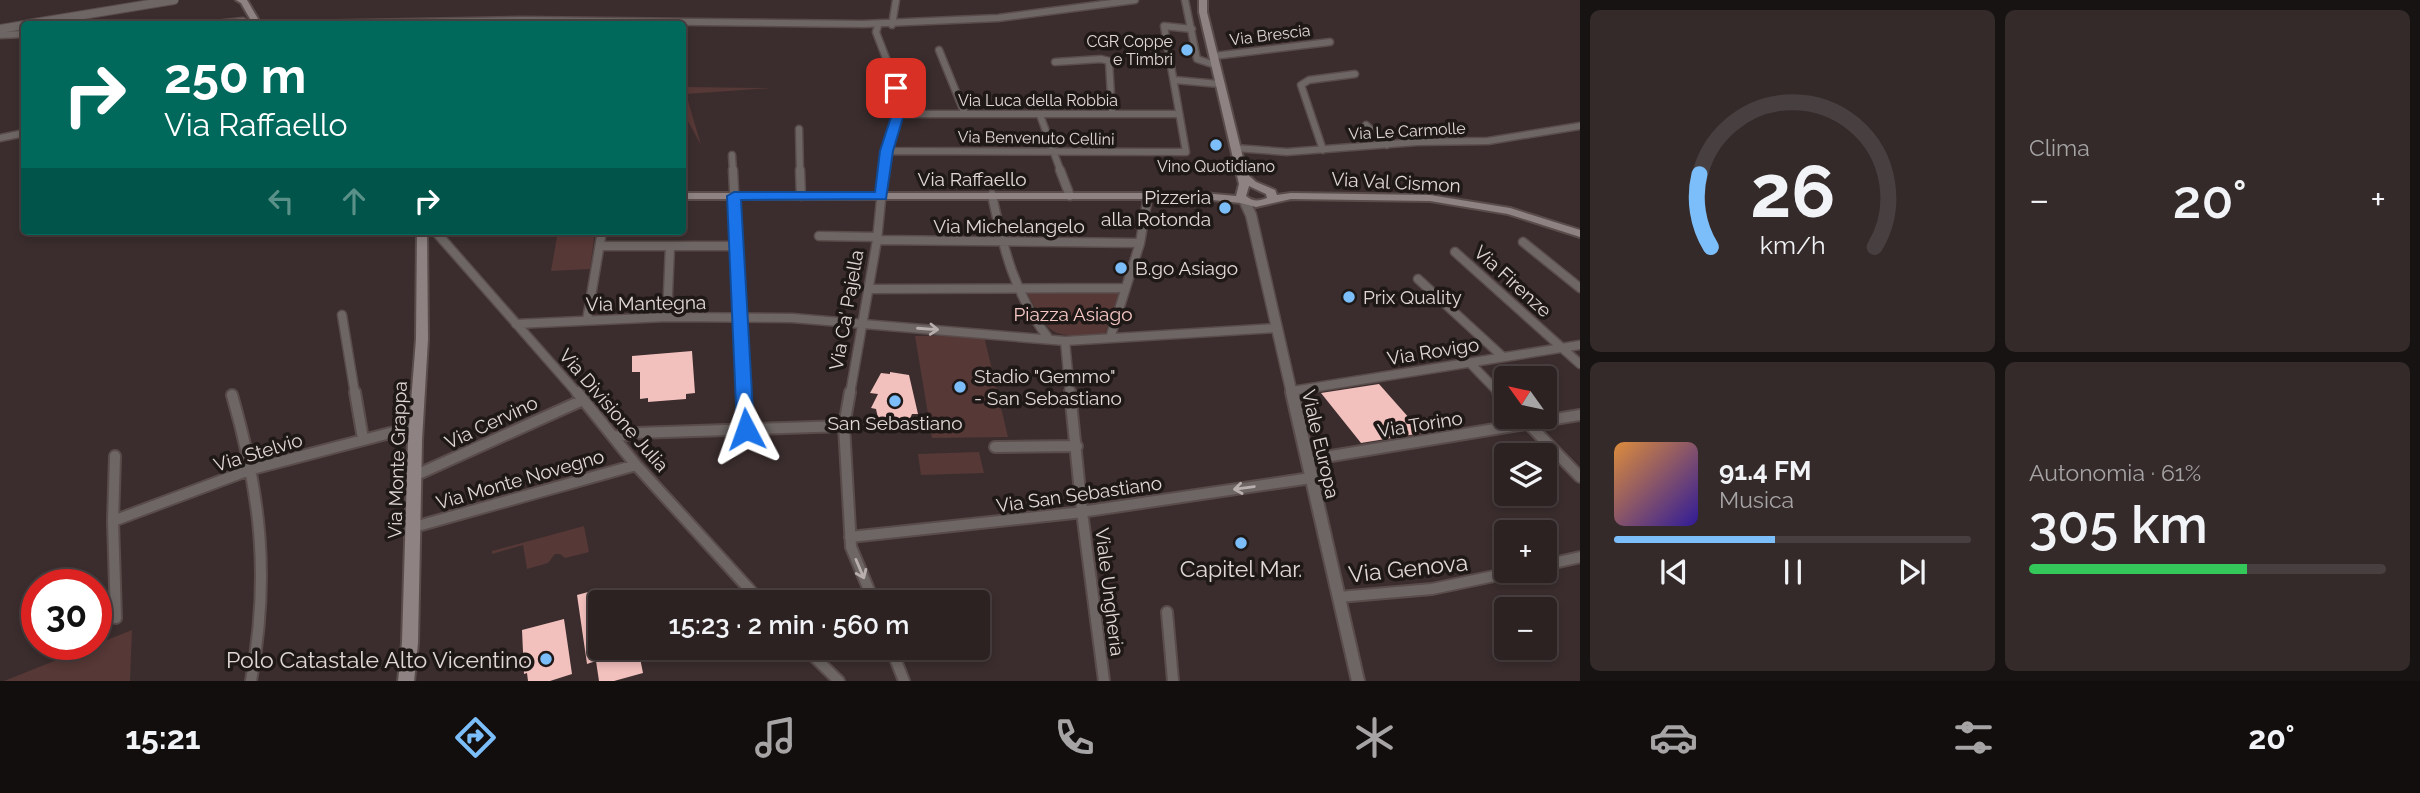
<!DOCTYPE html>
<html lang="it">
<meta charset="utf-8">
<style>
:root{--surface:#2c2222;--page:#342a2a;--text:#f1f3f6;--muted:#a6a4a5;--line:#483f40;--accent:#7cbef9}
body{margin:0;font-family:Raleway,sans-serif;background:var(--page);color:var(--text);height:100vh;display:flex;flex-direction:column;font-size:26px;white-space:nowrap}
*{box-sizing:border-box;margin:0}
p{font-size:23px;color:var(--muted)}
.icon{flex:none;width:38px;height:38px;fill:none;stroke:currentColor;stroke-width:2;stroke-linecap:round;stroke-linejoin:round}
.map{position:relative;flex:1;overflow:hidden}
.drawer{display:flex;flex-direction:column;gap:10px;padding:10px;background:#181313;width:840px}
.drawer>*{flex:none}
.hud{position:absolute;left:21px;top:21px;width:665px;height:214px;border-radius:7px;box-shadow:0 4px 10px #0003,0 0 0 2px var(--line);background:#00695c;color:#fff;overflow:hidden}
.needle{width:46px;rotate:303deg}
.fabs{position:absolute;left:1494px;top:366px;display:grid;gap:14px}
.fabs a{display:grid;place-items:center;width:63px;height:63px;border-radius:7px;background:var(--surface);box-shadow:0 4px 10px #0003,0 0 0 2px var(--line);font-size:35px}
.speed{position:absolute;left:21px;top:569px;display:flex;gap:14px;font-size:35px;font-weight:700;text-align:center}
.speed>*{display:grid;place-content:center;width:91px;height:91px;border-radius:50%;background:var(--surface);box-shadow:0 4px 10px #0003,0 0 0 2px var(--line);line-height:1}
.speed .limit{border:10px solid #d22;background:#fff;color:#111}
.pin{position:absolute;display:grid;place-items:center;width:60px;height:60px;color:#fff;margin:-30px;border-radius:14px;box-shadow:0 4px 10px #0006}
.me{position:absolute;width:77px;margin:-38px;rotate:356deg;stroke-linejoin:round;filter:drop-shadow(0 0 5px #0008)}
.turn{display:flex;align-items:center;gap:24px;height:147px;padding:0 28px;font-size:32px}
.turn .icon{width:91px;height:91px;stroke-width:2.5}
.turn b{display:block;font-size:49px;line-height:60px}
.lanes{display:flex;align-items:center;height:66px;padding:0 28px;background:#0003;justify-content:center;gap:35px;direction:ltr}
.lanes .off{opacity:.35}
.big{font-size:52px;font-weight:600;line-height:1.1}
.drawer .tile{flex:1;display:flex;flex-direction:column;justify-content:center;gap:10px;min-width:0;padding:0 24px;border-radius:10px;background:var(--page)}
.drawer .dial{align-items:center;gap:0}
.dial svg{height:182px;overflow:visible;fill:none;stroke:var(--line);stroke-width:7;stroke-linecap:round;text-anchor:middle}
.dial text{fill:var(--text);stroke:none}
.song{display:flex;align-items:center;gap:21px}
.cover{width:84px;height:84px;border-radius:10px;background:linear-gradient(135deg,hsl(30 70% 55%),hsl(250 70% 35%))}
.played{height:7px;border-radius:4px;background:linear-gradient(90deg,var(--accent) 45%,var(--line) 45%)}
.keys{display:flex;justify-content:space-around;direction:ltr}
.heat{display:flex;justify-content:space-between;align-items:center;font-size:38px;direction:ltr}
.charge{height:10px;border-radius:5px;background:linear-gradient(90deg,#34c759 61%,var(--line) 0)}
.drawer .tiles{flex:1;display:grid;gap:10px;grid-template-columns:repeat(2,1fr)}
.trip{position:absolute;left:588px;top:590px;width:402px;height:70px;border-radius:7px;background:var(--surface);box-shadow:0 4px 10px #0003,0 0 0 2px var(--line);font-weight:600;line-height:70px;text-align:center}
.tab-bar{display:flex;height:112px;justify-content:space-around;align-items:center;background:#120e0e;color:var(--muted)}
.tab-bar .icon{width:49px;height:49px}
.tab-bar .active{color:var(--accent)}
.tab-bar b{font-size:32px;color:var(--text)}
main{display:flex;flex:1;min-height:0}
.map>svg:first-child{display:block}
.green{fill:#563836}
.building{fill:#f2c0bd}
.lines{fill:none;stroke-linecap:round;stroke-linejoin:round}
.minor-far2-casing{stroke:#594c4b;stroke-width:9}
.minor-far1-casing{stroke:#594c4b;stroke-width:11}
.minor-casing{stroke:#594c4b;stroke-width:14}
.tertiary-far2-casing{stroke:#594c4b;stroke-width:10}
.tertiary-far1-casing{stroke:#594c4b;stroke-width:13}
.tertiary-casing{stroke:#594c4b;stroke-width:16}
.secondary-casing{stroke:#594c4b;stroke-width:4}
.minor-far2{stroke:#6d6665;stroke-width:6}
.minor-far1{stroke:#6d6665;stroke-width:8}
.minor{stroke:#6d6665;stroke-width:10}
.tertiary-far2{stroke:#6d6665;stroke-width:8}
.tertiary-far1{stroke:#6d6665;stroke-width:10}
.tertiary{stroke:#6d6665;stroke-width:12}
.secondary{fill:#8e8382;fill-rule:evenodd}
.oneway{stroke:#b8afae}
.route{fill:#1a73e8;stroke:#114b97;stroke-width:2}
.poi-dot{fill:#7cbef9;stroke:#1e1817;stroke-width:2.5}
.labels{text-anchor:middle;dominant-baseline:central;stroke-width:7;stroke-linejoin:round;paint-order:stroke}
.far-street-label{font-size:16px;fill:#e0d7d6;stroke:#1e1817}
.far-poi-label{font-size:16px;fill:#e0d7d6;stroke:#1e1817;text-anchor:end}
.street-label{font-size:19px;fill:#e0d7d6;stroke:#1e1817}
.poi-label{font-size:19px;fill:#e0d7d6;stroke:#1e1817;text-anchor:start}
.park-label{font-size:19px;fill:#f6c8c5;stroke:#1e1817}
.near-poi-label{font-size:23px;fill:#e0d7d6;stroke:#1e1817}
.near-street-label{font-size:23px;fill:#e0d7d6;stroke:#1e1817}
</style>
<main>
<div class="map">
<svg width="1580" height="681" viewBox="0 0 1580 681">
<rect width="100%" height="100%" fill="#3b2d2d"/>
<path class="green" d="M683,87L772,88L686,94L701,145L683,112Z
M558,231H595L590,269L551,271Z
M1120,291L1105,334C1054,337 1050,340 1027,292Z
M915,336H984L1008,437L932,438Z
M979,452L984,473L921,475L918,454Z
M584,526L589,552L565,558L560,554H555L548,563L527,569L523,545L492,554V551Z
M132,630L130,681H4Z"/>
<path class="building" d="M692,351L695,393L686,394V399L648,402V398L640,399V372H632V356Z
M890,372L909,375L918,414H912L906,428L880,427L876,409L871,408L878,394L870,393L881,373L890,374Z
M1379,384L1410,419L1429,417L1435,424L1415,426L1422,433L1361,443L1321,393Z
M592,591L594,605L600,603V648H638L643,673L614,681H599L596,661L587,664L577,595Z
M564,619L572,674L550,681H528L527,673L524,674L522,630Z"/>
<g class="lines">
<defs>
<path id="minor-far2" d="M1185,0L1197,59L1215,65
M216,24L243,21
M308,24L520,20L863,24L998,18L1135,0
M892,25L896,0
M878,26L876,32C885,57 899,85 898,112C897,129 886,151 884,172
M0,35L24,34
M939,50L965,114
M1214,56L1330,42
M1055,62L1101,59L1109,61L1112,114
M1175,80L1219,84
M898,114H1179
M1040,115L1061,172
M1366,125L1387,145
M799,129L800,172
M0,138L24,133
M1235,148L1287,152L1417,142L1488,141L1580,126
M1323,150L1301,85L1309,80L1355,74
M886,151L1186,152L1164,26L1192,29
M732,155L733,172"/>
<path id="minor-far1" d="M733,170L744,394
M800,170L801,196
M1060,170L1070,196
M992,195C1003,248 1015,296 1049,339
M435,231L578,394
M819,236L877,237
M877,240L1140,243
M1523,242L1580,288
M600,246H736
M1455,252L1580,364
M1418,279L1503,357
M868,289L1125,288
M342,315L355,394
M667,317L670,246
M587,320L602,231
M516,324L667,317L792,318L1065,341L1276,328
M1110,338L1140,243L1148,196
M1065,341L1070,394
M1470,363L1500,394
M1292,391L1580,345
M850,394L877,240L884,170"/>
<path id="minor" d="M355,392L363,439
M577,392L636,465L761,602
M744,392L746,429
M850,392L844,426L851,547L874,602
M1070,392L1082,512L1104,681
M1498,392L1507,401
M232,395C261,495 270,578 251,681
M1521,416L1580,477
M614,437L636,433L844,426
M995,447L1077,446
M115,456L113,521L116,618
M1307,460L1580,415
M414,476L583,400
M113,521L252,469L417,426
M414,527L636,465
M850,537L1074,513L1311,478
M1545,565L1580,557
M1339,597L1432,589L1523,570
M1167,612L1173,681
M805,648L839,681
M891,648L904,681"/>
<path id="tertiary-far2" d="M28,24L174,0
M0,29L24,25"/>
<path id="tertiary-far1" d="M1245,202L1251,215L1292,394"/>
<path id="tertiary" d="M1292,392L1358,681"/>
<path id="secondary" d="M236,0H247L261,24H253L241,3Z
M1199,0H1207V12L1247,174L1256,182L1275,190L1277,195L1291,193L1430,195L1510,208L1580,230V237L1508,214L1430,201L1291,199L1256,207L1241,203L1203,199H682V193H1203L1236,196L1239,184L1199,12ZM1249,186L1266,194L1267,198C1259,201 1253,202 1246,196Z
M417,231H427L428,339L422,440L418,643L414,681H398L402,643L408,440L416,339Z"/>
</defs>
<use href="#minor-far2" class="minor-far2-casing"/>
<use href="#minor-far1" class="minor-far1-casing"/>
<use href="#minor" class="minor-casing"/>
<use href="#tertiary-far2" class="tertiary-far2-casing"/>
<use href="#tertiary-far1" class="tertiary-far1-casing"/>
<use href="#tertiary" class="tertiary-casing"/>
<use href="#secondary" class="secondary-casing"/>
<use href="#minor-far2" class="minor-far2"/>
<use href="#minor-far1" class="minor-far1"/>
<use href="#minor" class="minor"/>
<use href="#tertiary-far2" class="tertiary-far2"/>
<use href="#tertiary-far1" class="tertiary-far1"/>
<use href="#tertiary" class="tertiary"/>
<use href="#secondary" class="secondary"/>
</g>
<defs><path id="oneway-shaft" d="M-6 0H5M1.5-3L5.5 0L1.5 3" fill="none" stroke-width="1.6" stroke-linecap="round" stroke-linejoin="round" transform="scale(1.75)"/></defs>
<g class="oneway">
<use href="#oneway-shaft" transform="translate(928 329) rotate(4)"/>
<use href="#oneway-shaft" transform="translate(1244 488) rotate(172)"/>
<use href="#oneway-shaft" transform="translate(860 569) rotate(67)"/>
</g>
<path class="route" d="M896,84L902,88L904,114L893,151L886,199L741,200L754,429L752,434H739L737,429L727,196L734,192H875L880,151L892,114L891,88Z"/>
<g class="poi-dot">
<circle cx="1187" cy="50" r="7"/>
<circle cx="1216" cy="145" r="7"/>
<circle cx="1225" cy="208" r="7"/>
<circle cx="1121" cy="268" r="7"/>
<circle cx="1349" cy="297" r="7"/>
<circle cx="960" cy="387" r="7"/>
<circle cx="895" cy="401" r="7"/>
<circle cx="1241" cy="543" r="7"/>
<circle cx="546" cy="659" r="7"/>
</g>
<g class="labels">
<g class="far-street-label">
<text transform="translate(1270 35) rotate(-7)">Via Brescia</text>
<text x="1038" y="100">Via Luca della Robbia</text>
<text transform="translate(1407 131) rotate(-3)">Via Le Carmolle</text>
<text transform="translate(1036 138) rotate(1)">Via Benvenuto Cellini</text>
</g>
<g class="far-poi-label">
<text x="1173" y="41">CGR Coppe<tspan x="1173" dy="18">e Timbri</tspan></text>
<text x="1216" y="166" text-anchor="middle">Vino Quotidiano</text>
</g>
<g class="street-label">
<text x="972" y="179">Via Raffaello</text>
<text transform="translate(1396 182) rotate(3)">Via Val Cismon</text>
<text x="1009" y="226">Via Michelangelo</text>
<text transform="translate(1513 281) rotate(42)">Via Firenze</text>
<text transform="translate(646 303) rotate(-1)">Via Mantegna</text>
<text transform="translate(846 310) rotate(-80)">Via Ca' Pajella</text>
<text transform="translate(1433 351) rotate(-9)">Via Rovigo</text>
<text transform="translate(614 410) rotate(49)">Via Divisione Julia</text>
<text transform="translate(491 422) rotate(-25)">Via Cervino</text>
<text transform="translate(1420 424) rotate(-9)">Via Torino</text>
<text transform="translate(1321 444) rotate(77)">Viale Europa</text>
<text transform="translate(258 452) rotate(-17)">Via Stelvio</text>
<text transform="translate(397 460) rotate(-88)">Via Monte Grappa</text>
<text transform="translate(520 479) rotate(-16)">Via Monte Novegno</text>
<text transform="translate(1079 494) rotate(-8)">Via San Sebastiano</text>
<text transform="translate(1110 592) rotate(83)">Viale Ungheria</text>
</g>
<g class="poi-label">
<text x="1211" y="197" text-anchor="end">Pizzeria<tspan x="1211" dy="22">alla Rotonda</tspan></text>
<text x="1135" y="268">B.go Asiago</text>
<text x="1363" y="297">Prix Quality</text>
<text x="974" y="376">Stadio "Gemmo"<tspan x="974" dy="22">- San Sebastiano</tspan></text>
<text x="895" y="423" text-anchor="middle">San Sebastiano</text>
</g>
<g class="park-label">
<text x="1073" y="314">Piazza Asiago</text>
</g>
<g class="near-poi-label">
<text x="1241" y="568">Capitel Mar.</text>
<text x="532" y="659" text-anchor="end">Polo Catastale Alto Vicentino</text>
</g>
<g class="near-street-label">
<text transform="translate(1408 568) rotate(-6)">Via Genova</text>
</g>
</g>
</svg>
<div class="fabs">
<a><svg class="needle" viewBox="-14 -14 28 28"><path d="M0-13l5 13h-10z" fill="#e53935"/><path d="M0 13l5-13h-10z" fill="#a6a4a5"/></svg></a>
<a><svg class="icon" aria-label="layers" viewBox="0 0 24 24"><path d="M12 4l9 5-9 5-9-5zM3 14l9 5 9-5"/></svg></a>
<a>+</a>
<a>−</a>
</div>
<div class="speed"><div class="limit">30</div></div>
<div class="pin" style="left:896px;top:88px;background:#d93025"><svg class="icon" aria-label="arrive" viewBox="0 0 24 24"><path d="M6 21V4h12l-3 4 3 4H6"/></svg></div>
<svg class="me" style="left:746px;top:429px" viewBox="-20 -20 40 40"><path d="M0-17L14 15 0 8-14 15z" fill="#1a73e8" stroke="#fff" stroke-width="4"/></svg>
<div class="trip">15:23 · 2 min · 560 m</div>
<div class="hud">
<div class="turn"><svg class="icon" aria-label="right" viewBox="0 0 24 24"><path d="M7 20v-9h11M14 6l5 5-5 5"/></svg><div><b>250 m</b>Via Raffaello</div></div>
<div class="lanes"><svg class="icon off" aria-label="left" viewBox="0 0 24 24"><path d="M17 20v-9H6M10 6l-5 5 5 5"/></svg><svg class="icon off" aria-label="ahead" viewBox="0 0 24 24"><path d="M12 20V5M6 11l6-6 6 6"/></svg><svg class="icon" aria-label="right" viewBox="0 0 24 24"><path d="M7 20v-9h11M14 6l5 5-5 5"/></svg></div>
</div>
</div>
<section class="drawer">
<div class="tiles">
<div class="tile dial"><svg viewBox="0 0 100 80">
<path d="M14 69A42 42 0 1 1 86 69"/>
<path d="M14 69A42 42 0 0 1 9 37" stroke="#7cbef9"/>
<text x="50" y="56" font-size="32" font-weight="700">26</text>
<text x="50" y="72" font-size="11">km/h</text>
</svg></div>
<div class="tile"><p>Clima</p>
<div class="heat"><a>−</a><b class="big">20°</b><a>+</a></div>
</div>
<div class="tile">
<div class="song"><i class="cover"></i><div><b>91.4 FM</b><p>Musica</p></div></div>
<div class="played"></div>
<div class="keys"><svg class="icon" aria-label="previous" viewBox="0 0 24 24"><path d="M18 5L8 12l10 7zM5 5v14"/></svg><svg class="icon" aria-label="pause" viewBox="0 0 24 24"><path d="M8 5v14M16 5v14"/></svg><svg class="icon" aria-label="next" viewBox="0 0 24 24"><path d="M6 5l10 7-10 7zM19 5v14"/></svg></div>
</div>
<div class="tile"><p>Autonomia · 61%</p><b class="big">305 km</b><div class="charge"></div></div>
</div>
</section>
</main>
<nav class="tab-bar">
<b>15:21</b>
<svg class="icon active" aria-label="directions" viewBox="0 0 24 24"><path d="M12 3l9 9-9 9-9-9zM9 14v-3h6M13 9l2 2-2 2"/></svg>
<svg class="icon" aria-label="music" viewBox="0 0 24 24"><path d="M9 18V5l10-2v13"/><circle cx="6" cy="18" r="3"/><circle cx="16" cy="16" r="3"/></svg>
<svg class="icon" aria-label="phone" viewBox="0 0 24 24"><path d="M5 4h4l2 5-3 2q2 4 5 5l2-3 5 2v4C11 20 4 13 5 4z"/></svg>
<svg class="icon" aria-label="climate" viewBox="0 0 24 24"><path d="M12 3v18M4 7l16 10M4 17L20 7"/></svg>
<svg class="icon" aria-label="car" viewBox="0 0 24 24"><path d="M5 17H2v-5l4-1 3-4h7l3 4 3 1v5h-3M9 17h6M6 11h13"/><circle cx="7" cy="17" r="2"/><circle cx="17" cy="17" r="2"/></svg>
<svg class="icon" aria-label="filters" viewBox="0 0 24 24"><path d="M4 7h16M4 17h16"/><circle cx="9" cy="7" r="2"/><circle cx="15" cy="17" r="2"/></svg>
<b>20°</b>
</nav>
